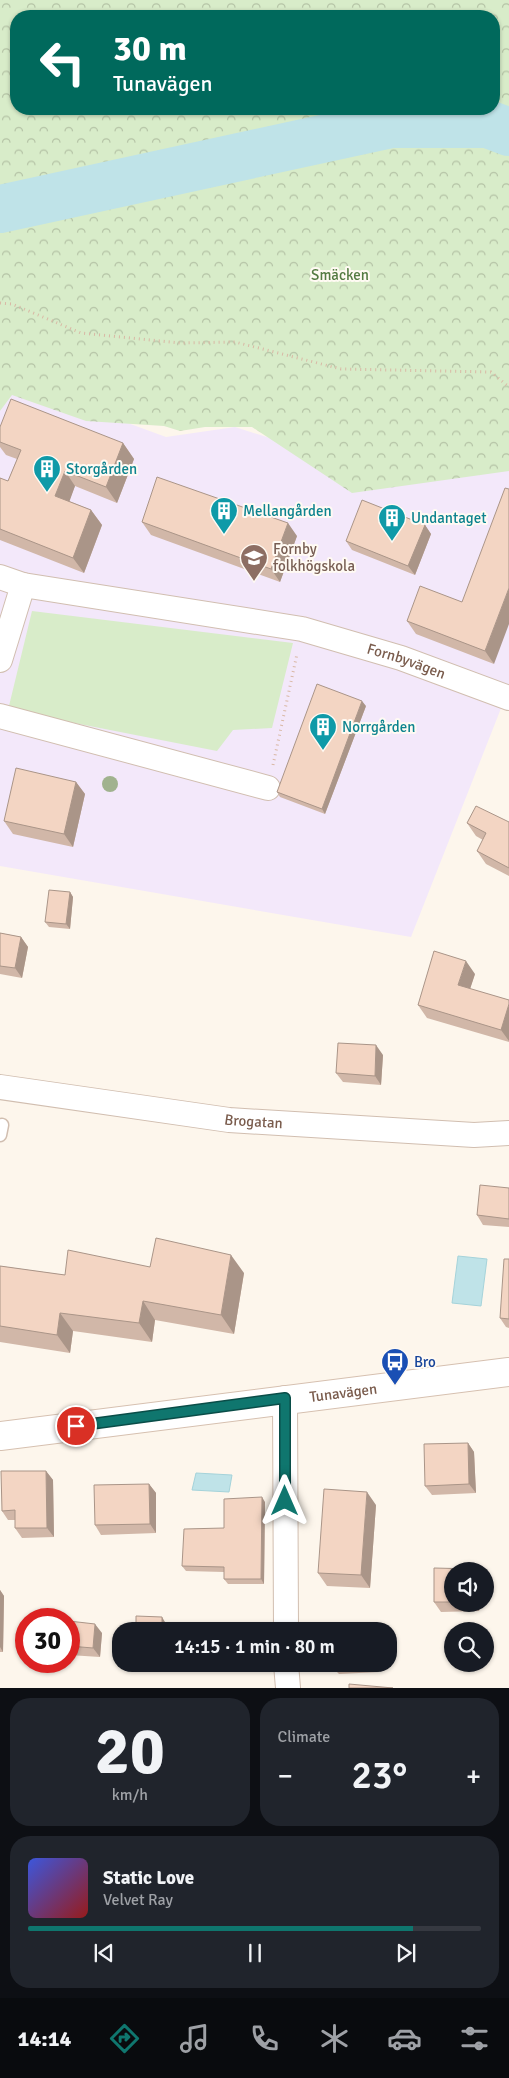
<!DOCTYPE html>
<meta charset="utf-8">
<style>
:root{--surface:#171b24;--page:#20242c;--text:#f1f3f6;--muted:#9ea1a6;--line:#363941;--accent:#0f766e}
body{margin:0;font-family:Signika,sans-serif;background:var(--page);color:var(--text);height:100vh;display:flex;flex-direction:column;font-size:19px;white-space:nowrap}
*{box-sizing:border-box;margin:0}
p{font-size:16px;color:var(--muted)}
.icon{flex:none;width:28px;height:28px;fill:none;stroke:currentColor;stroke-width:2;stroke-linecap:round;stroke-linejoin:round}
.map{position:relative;height:1688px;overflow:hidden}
.details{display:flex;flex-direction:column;gap:10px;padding:10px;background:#0d0f14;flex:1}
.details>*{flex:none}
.banner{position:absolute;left:10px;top:10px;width:490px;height:105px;border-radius:20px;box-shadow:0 1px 4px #0004;background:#00695c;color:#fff;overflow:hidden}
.controls{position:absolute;left:444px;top:1562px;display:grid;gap:10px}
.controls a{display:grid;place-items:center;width:50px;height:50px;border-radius:50%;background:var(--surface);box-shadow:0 1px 4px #0004;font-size:25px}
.speed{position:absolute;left:15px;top:1608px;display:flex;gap:10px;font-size:25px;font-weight:700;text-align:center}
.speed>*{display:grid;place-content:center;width:65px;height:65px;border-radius:50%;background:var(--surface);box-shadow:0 1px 4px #0004;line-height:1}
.speed .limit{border:8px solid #d22;background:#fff;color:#111}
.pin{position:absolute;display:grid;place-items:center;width:42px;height:42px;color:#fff;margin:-21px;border:2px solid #fff;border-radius:50%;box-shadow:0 1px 5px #0007}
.me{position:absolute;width:55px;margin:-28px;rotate:0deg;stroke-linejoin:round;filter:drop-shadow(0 0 4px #0008)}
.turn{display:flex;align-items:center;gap:18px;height:105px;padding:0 20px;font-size:22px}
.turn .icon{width:65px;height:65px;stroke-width:2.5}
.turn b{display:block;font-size:35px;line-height:42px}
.big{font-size:38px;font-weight:600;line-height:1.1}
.details .widget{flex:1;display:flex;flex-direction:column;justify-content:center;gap:8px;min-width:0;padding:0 18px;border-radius:20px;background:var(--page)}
.details .dial{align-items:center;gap:0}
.dial b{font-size:65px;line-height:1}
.song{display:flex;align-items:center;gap:15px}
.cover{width:60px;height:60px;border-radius:8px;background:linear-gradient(135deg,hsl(230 70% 55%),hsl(0 70% 35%))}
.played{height:5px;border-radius:2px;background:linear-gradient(90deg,var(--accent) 85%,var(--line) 85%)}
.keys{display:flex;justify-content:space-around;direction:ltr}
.heat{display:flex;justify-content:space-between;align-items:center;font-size:28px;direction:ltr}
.details .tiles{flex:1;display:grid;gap:10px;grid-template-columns:1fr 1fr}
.widget:last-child{grid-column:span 2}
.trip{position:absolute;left:112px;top:1622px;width:285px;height:50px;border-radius:20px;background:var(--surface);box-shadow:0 1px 4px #0004;font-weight:600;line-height:50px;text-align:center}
.tab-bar{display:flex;height:80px;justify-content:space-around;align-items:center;background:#090b0e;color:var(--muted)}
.tab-bar .icon{width:35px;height:35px}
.tab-bar .active{color:var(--accent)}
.tab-bar b{font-size:22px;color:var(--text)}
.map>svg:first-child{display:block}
.education{fill:#f3e8fa}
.grass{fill:#d8ecc9}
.forest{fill:url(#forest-crowns);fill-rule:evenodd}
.water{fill:#bfe3e8;stroke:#a5d3da}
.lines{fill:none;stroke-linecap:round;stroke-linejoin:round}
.river{stroke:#bfe3e8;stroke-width:48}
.lane-casing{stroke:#d1beb0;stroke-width:15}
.street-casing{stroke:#d1beb0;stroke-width:26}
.secondary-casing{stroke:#d6c0b0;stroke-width:30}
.path{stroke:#d9b8a5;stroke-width:3;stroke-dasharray:1 4;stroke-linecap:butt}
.lane{stroke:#fff;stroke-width:12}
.street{stroke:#fff;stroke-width:24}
.secondary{stroke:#fff;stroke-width:28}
.tree{fill:#a0b28e}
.wall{fill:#d1b7a8}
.shaded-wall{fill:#aa9588}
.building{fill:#f3d5c3;stroke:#aa9588}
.route-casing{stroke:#0a4d48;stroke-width:12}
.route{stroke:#0f766e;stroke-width:9}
.labels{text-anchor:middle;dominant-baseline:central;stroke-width:4;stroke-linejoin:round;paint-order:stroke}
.park-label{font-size:15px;fill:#537a41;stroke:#fffaf3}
.culture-label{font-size:15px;fill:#0d838f;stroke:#fffaf3;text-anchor:start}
.education-label{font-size:15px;fill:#785e54;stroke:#fffaf3;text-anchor:start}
.street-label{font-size:15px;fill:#7a5c4d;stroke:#fffaf3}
.transit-label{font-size:15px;fill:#164399;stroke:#fffaf3;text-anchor:start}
</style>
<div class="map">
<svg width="509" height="1688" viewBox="0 0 509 1688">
<defs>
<pattern id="forest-crowns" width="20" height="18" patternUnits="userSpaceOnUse" patternTransform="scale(1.25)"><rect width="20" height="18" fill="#d8ecc9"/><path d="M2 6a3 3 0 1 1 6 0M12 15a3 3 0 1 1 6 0" fill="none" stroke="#b4c2a5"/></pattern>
</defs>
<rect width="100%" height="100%" fill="#fdf6ec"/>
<path class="education" d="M0,381L62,399L166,437L235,427L390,476L509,455V688L411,937L0,866Z"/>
<path class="grass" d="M32,611L293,643L272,728L233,730L217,751L8,710Z"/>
<path class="forest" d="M0,0H509V471L352,493L252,427H205L180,431L164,426L86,421L12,395L0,411ZM16,16H494V109H16Z"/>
<path class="water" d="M458,1256L487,1259L481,1306L452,1303Z
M196,1473L232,1475L229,1492L192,1490Z"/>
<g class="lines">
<path class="river" d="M0,209L391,124H488L509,132"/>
<defs>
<path id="lane" d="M0,1135L2,1125"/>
<g id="street">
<path id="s1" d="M0,577L23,585L302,629L401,658L509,698"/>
<path d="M0,660L23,585"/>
<path d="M0,716L268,788"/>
<path id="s2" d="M0,1087L229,1120L474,1135L509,1133"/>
<path d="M285,1398L286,1631"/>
<path d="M286,1664L288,1688"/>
</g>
<g id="secondary">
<path id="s3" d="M0,1436L509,1372"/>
</g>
</defs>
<use href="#lane" class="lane-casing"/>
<use href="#street" class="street-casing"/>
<use href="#secondary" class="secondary-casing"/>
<path class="path" d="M0,303L12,304L81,333L180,343L235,342L341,369L491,372L509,387
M273,765L297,654"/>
<use href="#lane" class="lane"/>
<use href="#street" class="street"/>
<use href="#secondary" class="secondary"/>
</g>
<circle class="tree" cx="110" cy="784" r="8"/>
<path class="wall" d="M0,427L123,443L134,459L117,503L75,486L69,501L91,510L102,525L84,573L0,540V478L8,481L17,459L6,455L0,447Z
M142,522L297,536L280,582L151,535Z
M425,525L431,534L415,575L352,550L346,541Z
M462,602L494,664L416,634L407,621Z
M366,706L325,814L280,797L277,792Z
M76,782L85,794L73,847L13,834L4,821Z
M509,822V876L486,864L477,851L483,840L476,836L467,823Z
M70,892L73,897L70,929L49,927L45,922Z
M0,933L21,937L28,947L22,978L0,974Z
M475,974L470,989L509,1000V1042L427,1018L418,1005Z
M383,1055L381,1085L343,1082L336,1073Z
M509,1188V1227L483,1225L477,1215Z
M509,1259V1328L506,1327L500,1318Z
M0,1266L65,1275L150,1267L244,1273L234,1334L155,1320L152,1342L73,1331L70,1353L0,1342Z
M468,1443L474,1452L476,1493L432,1495L425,1486Z
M46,1471L53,1480L54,1537L22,1538L15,1528V1520H8L2,1511Z
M149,1484L156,1493V1533L101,1535L95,1525Z
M265,1502L264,1584H228L224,1579V1572L186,1571L182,1566L224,1528Z
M376,1505L370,1588L327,1586L318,1573Z
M452,1571V1604H480L479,1611L441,1612L434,1602Z
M0,1590L4,1596L3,1652H0Z
M69,1621L102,1633L100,1657L69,1655Z
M379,1664V1672L339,1674L335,1670Z"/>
<path class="shaded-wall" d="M123,443L134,459L117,503L106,487Z
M65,471L75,486L66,511L55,496Z
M91,510L102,525L84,573L73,558Z
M288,523L297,536L280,582L271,569Z
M425,525L431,534L415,575L408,566Z
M509,588V624L494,664L485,651Z
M362,701L366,706L325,814L322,809Z
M76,782L85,794L73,847L64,834Z
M70,892L73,897L70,929L66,924Z
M21,937L28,947L22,978L15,968Z
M466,961L475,974L467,998L458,985Z
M509,1004V1041L501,1030Z
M376,1045L383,1055L381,1085L375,1076Z
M231,1255L244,1273L234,1334L221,1315Z
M143,1301L155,1320L152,1342L139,1323Z
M60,1313L73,1331L70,1353L57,1335Z
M468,1443L474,1452L476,1493L469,1484Z
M46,1471L53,1480L54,1537L47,1528Z
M149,1484L156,1493V1533L150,1524Z
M367,1492L376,1505L370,1588L361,1575Z
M262,1497L265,1502L264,1584L261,1579Z
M0,1590L4,1596L3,1652L0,1647Z
M474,1604H480L479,1611Z
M162,1617L165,1622V1631H162Z
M95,1624L102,1633L100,1657L93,1648Z
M375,1664H379V1672L375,1667Z"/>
<path class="building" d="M11,399L123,443L106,487L65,471L55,496L91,510L73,558L0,529V478L8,481L21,450L0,442V427Z
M157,477L288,523L271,569L142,522Z
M505,488L509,489V588L485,651L407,621L420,586L462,602Z
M362,500L425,525L408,566L346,541Z
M317,684L362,701L322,809L277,792Z
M16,768L76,782L64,834L4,821Z
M476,806L509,822V868L477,851L486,833L467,823Z
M49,890L70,892L66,924L45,922Z
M0,933L21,937L15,968L0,966Z
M434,951L466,961L458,985L509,1000V1004L501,1030L418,1005Z
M338,1043L376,1045L375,1076L336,1073Z
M480,1185L509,1188V1219L477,1215Z
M156,1238L231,1255L221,1315L143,1301L139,1323L60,1313L57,1335L0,1326V1266L65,1275L68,1250L150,1267Z
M504,1259H509V1319L500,1318Z
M468,1443L469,1484L425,1486L424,1444Z
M1,1471H46L47,1528H15V1510L2,1511Z
M149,1484L150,1524L95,1525L94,1485Z
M324,1489L367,1492L361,1575L318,1573Z
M262,1497L261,1579H224V1567L182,1566L184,1529L224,1528V1499Z
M434,1568L474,1569V1571H452V1602H434Z
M136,1616L162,1617V1631H136Z
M69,1621L95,1624L93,1648L69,1646Z
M335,1664H375V1667L335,1670Z
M349,1684L393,1688H349Z"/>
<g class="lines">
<defs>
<path id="route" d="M76,1426L285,1398V1501"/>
</defs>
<use href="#route" class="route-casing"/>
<use href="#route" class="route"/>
</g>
<defs>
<symbol id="building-pin" viewBox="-11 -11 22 30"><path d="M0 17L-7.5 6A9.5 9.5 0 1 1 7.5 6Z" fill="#0f9aa8" stroke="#fffaf3"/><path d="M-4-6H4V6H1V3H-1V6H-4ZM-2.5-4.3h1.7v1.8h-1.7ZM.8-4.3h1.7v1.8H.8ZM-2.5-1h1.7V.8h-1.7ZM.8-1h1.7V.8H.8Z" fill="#fff"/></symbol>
<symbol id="school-pin" viewBox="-11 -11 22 30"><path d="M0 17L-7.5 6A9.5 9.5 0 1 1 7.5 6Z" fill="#8d6e63" stroke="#fffaf3"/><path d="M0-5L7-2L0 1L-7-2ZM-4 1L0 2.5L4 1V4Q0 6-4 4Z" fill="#fff"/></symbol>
<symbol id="bus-pin" viewBox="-11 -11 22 30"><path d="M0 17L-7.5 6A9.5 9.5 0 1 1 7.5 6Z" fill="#1a4fb4" stroke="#fffaf3"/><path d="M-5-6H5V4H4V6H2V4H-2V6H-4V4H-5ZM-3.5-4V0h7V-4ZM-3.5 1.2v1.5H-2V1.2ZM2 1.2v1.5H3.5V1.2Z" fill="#fff"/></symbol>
</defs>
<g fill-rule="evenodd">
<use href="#building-pin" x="31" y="453" width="32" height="43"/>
<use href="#building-pin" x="208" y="495" width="32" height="43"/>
<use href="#building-pin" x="376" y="502" width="32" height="43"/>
<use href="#school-pin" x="238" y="542" width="32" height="43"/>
<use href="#building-pin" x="307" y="711" width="32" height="43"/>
<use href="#bus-pin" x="379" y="1346" width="32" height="43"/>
</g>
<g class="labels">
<g class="park-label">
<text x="340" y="275">Smäcken</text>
</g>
<g class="culture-label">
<text x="66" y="469">Storgården</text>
<text x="243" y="511">Mellangården</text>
<text x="411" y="518">Undantaget</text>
<text x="342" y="727">Norrgården</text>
</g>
<g class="education-label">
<text x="273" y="549">Fornby<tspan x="273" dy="17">folkhögskola</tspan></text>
</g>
<g class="street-label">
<text stroke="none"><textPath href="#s1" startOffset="416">Fornbyvägen</textPath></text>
<text stroke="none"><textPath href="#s2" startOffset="256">Brogatan</textPath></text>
<text stroke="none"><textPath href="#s3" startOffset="346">Tunavägen</textPath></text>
</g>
<g class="transit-label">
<text x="414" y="1362">Bro</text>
</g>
</g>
</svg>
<div class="controls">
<a><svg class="icon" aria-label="sound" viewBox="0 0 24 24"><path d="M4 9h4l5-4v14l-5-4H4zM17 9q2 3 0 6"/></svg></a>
<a><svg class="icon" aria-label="search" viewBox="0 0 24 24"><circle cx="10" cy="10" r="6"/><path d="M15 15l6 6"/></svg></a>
</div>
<div class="speed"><div class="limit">30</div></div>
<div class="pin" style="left:76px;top:1426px;background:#d93025"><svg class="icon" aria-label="arrive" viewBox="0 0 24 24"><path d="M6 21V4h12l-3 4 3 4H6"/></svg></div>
<svg class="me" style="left:285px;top:1501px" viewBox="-20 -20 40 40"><path d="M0-17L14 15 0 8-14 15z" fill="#0f766e" stroke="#fff" stroke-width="4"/></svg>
<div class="trip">14:15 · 1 min · 80 m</div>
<div class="banner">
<div class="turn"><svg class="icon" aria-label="left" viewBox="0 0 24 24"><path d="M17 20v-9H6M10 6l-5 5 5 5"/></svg><div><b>30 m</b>Tunavägen</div></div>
</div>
</div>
<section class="details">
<div class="tiles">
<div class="widget dial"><b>20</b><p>km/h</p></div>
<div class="widget"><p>Climate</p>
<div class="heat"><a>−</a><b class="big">23°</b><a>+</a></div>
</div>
<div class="widget">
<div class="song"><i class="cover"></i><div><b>Static Love</b><p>Velvet Ray</p></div></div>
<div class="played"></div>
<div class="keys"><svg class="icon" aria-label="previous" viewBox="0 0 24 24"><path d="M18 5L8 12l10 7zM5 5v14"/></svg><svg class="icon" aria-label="pause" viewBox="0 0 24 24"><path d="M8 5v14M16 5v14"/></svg><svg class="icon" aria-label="next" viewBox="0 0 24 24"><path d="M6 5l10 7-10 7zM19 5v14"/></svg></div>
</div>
</div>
</section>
<nav class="tab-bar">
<b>14:14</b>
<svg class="icon active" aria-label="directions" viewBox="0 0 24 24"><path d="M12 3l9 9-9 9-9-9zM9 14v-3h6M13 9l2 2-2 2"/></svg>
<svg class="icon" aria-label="music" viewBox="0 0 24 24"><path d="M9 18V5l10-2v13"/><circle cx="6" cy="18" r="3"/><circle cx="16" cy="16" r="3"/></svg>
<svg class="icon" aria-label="phone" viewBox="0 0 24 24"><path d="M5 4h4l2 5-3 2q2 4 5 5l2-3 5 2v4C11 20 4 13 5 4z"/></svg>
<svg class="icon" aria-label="climate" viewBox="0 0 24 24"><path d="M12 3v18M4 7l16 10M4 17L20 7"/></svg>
<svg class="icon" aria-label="car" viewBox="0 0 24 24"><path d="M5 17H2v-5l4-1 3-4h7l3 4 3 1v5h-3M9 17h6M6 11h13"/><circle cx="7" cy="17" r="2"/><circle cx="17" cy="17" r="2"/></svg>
<svg class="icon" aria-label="filters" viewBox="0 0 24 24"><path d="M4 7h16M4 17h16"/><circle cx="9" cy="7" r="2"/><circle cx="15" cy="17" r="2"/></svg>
</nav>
